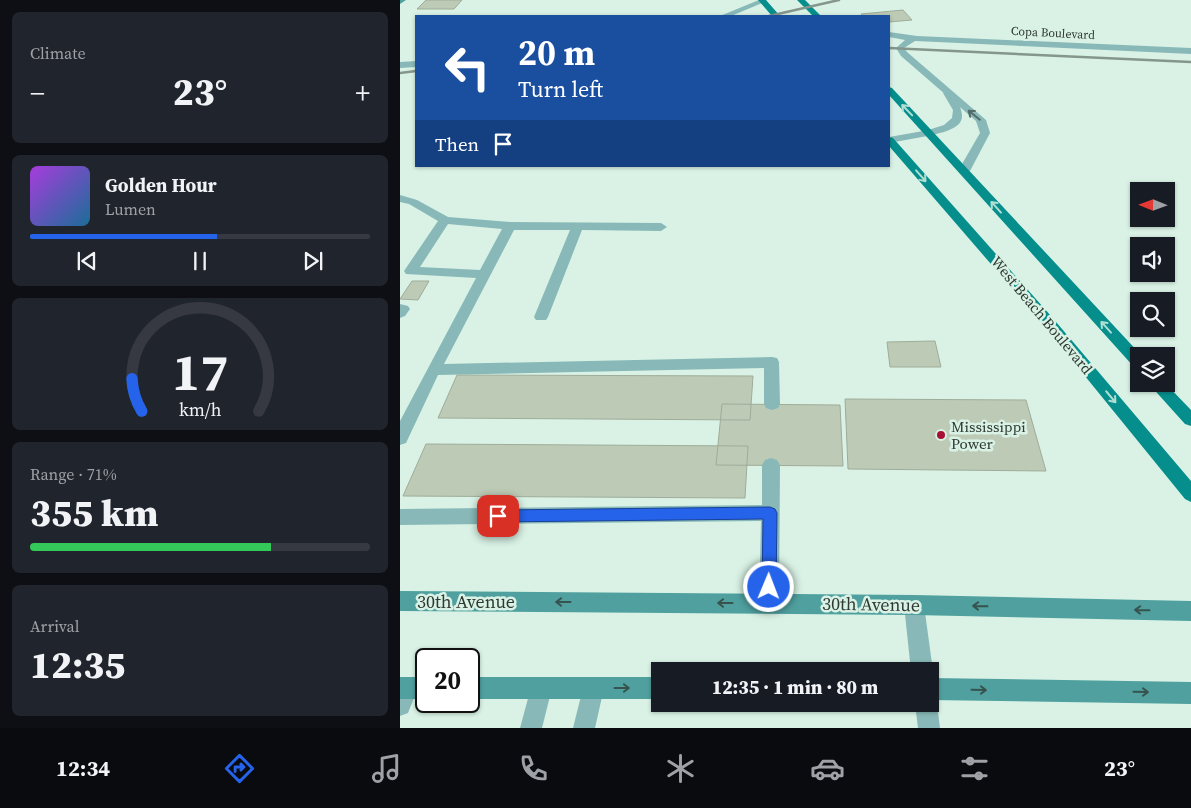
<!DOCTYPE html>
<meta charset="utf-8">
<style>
:root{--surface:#171b24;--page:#20242c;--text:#f1f3f6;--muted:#9ea1a6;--line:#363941;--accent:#2563eb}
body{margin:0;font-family:"Source Serif 4",serif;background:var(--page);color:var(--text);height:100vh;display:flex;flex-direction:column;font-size:19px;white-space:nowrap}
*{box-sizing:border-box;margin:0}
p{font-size:16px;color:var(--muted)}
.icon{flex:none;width:28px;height:28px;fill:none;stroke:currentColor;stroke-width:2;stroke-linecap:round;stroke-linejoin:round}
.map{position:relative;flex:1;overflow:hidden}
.panel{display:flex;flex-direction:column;gap:12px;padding:12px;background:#0d0f14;width:400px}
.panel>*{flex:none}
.hud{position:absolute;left:15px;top:15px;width:475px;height:152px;border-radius:0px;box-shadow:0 1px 4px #0004;background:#1a4fa0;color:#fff;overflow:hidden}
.needle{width:32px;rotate:271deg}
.controls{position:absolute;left:730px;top:182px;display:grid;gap:10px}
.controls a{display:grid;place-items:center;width:45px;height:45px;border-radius:0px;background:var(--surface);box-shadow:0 1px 4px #0004;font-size:25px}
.speed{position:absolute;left:15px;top:648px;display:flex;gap:10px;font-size:25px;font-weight:700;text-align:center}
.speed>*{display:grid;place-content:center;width:65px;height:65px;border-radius:50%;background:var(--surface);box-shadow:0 1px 4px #0004;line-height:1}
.speed .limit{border:2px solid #111;border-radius:8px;background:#fff;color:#111}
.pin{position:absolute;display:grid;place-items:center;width:42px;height:42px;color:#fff;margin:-21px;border-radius:10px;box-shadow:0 2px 8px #0006}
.me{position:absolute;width:55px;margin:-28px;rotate:1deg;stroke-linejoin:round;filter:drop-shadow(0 0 4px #0008)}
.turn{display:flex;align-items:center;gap:18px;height:105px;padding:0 20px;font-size:22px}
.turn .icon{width:65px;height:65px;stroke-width:2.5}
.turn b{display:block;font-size:35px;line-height:42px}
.then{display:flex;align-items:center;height:48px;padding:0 20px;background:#0003;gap:10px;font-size:19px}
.big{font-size:38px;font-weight:800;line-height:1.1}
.panel .widget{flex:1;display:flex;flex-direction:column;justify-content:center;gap:8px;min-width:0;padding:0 18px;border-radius:8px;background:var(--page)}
.panel .dial{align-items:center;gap:0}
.dial svg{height:130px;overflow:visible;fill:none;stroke:var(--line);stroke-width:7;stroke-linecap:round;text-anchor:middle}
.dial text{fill:var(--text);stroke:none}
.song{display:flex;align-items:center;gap:15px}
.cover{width:60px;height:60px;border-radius:8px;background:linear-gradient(135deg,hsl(280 70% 55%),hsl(200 70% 35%))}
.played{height:5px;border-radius:2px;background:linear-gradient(90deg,var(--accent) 55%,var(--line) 55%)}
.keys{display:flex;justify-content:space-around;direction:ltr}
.heat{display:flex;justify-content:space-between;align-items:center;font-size:28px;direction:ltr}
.charge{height:8px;border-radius:4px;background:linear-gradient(90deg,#34c759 71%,var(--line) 0)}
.trip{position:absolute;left:251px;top:662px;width:288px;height:50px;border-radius:0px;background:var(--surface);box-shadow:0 1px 4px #0004;font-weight:800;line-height:50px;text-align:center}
.dock{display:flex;height:80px;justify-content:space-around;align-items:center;background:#090b0e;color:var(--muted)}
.dock .icon{width:35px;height:35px}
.dock .on{color:var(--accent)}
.dock b{font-size:22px;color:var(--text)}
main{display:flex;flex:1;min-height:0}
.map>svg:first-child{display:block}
.building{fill:#bccab6;stroke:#9fac99}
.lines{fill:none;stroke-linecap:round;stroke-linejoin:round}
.lane{fill:#88b9b8;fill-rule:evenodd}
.street{fill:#88b9b8;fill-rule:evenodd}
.secondary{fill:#4fa09f;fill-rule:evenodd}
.primary{fill:#058e8c;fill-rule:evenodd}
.rail{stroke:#85968d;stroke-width:2.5}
.oneway{stroke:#afded3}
.oneway2{stroke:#536c69}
.oneway3{stroke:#37534f}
.route{fill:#2563eb;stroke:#184099}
.poi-dot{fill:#a81033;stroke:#d9f2e5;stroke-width:2}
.labels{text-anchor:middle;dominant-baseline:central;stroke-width:5;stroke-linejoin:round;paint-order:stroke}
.far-street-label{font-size:12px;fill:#2f3934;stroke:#d9f2e5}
.street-label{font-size:15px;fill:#2f3934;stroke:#d9f2e5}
.poi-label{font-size:15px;fill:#2f3934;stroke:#d9f2e5;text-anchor:start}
.near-street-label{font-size:18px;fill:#2f3934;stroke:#d9f2e5}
</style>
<main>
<section class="panel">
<div class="widget"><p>Climate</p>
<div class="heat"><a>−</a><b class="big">23°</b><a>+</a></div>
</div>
<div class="widget">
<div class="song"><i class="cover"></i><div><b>Golden Hour</b><p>Lumen</p></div></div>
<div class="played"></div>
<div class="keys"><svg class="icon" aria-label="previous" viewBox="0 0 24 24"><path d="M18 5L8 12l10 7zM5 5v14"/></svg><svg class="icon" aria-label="pause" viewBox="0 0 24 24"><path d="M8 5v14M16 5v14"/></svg><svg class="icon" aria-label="next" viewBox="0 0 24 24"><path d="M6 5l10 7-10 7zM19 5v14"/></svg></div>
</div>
<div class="widget dial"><svg viewBox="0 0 100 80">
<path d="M14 69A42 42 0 1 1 86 69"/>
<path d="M14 69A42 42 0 0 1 8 49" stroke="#2563eb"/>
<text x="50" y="56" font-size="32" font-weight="700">17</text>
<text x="50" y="72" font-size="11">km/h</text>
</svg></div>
<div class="widget"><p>Range · 71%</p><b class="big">355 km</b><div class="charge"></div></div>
<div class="widget"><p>Arrival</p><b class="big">12:35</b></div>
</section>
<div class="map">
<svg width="791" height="728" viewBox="0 0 791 728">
<rect width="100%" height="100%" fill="#d9f2e5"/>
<path class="building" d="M26,0H62L54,9H17Z
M503,10L512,20L489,22V16H463L461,14Z
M12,281H29L18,300L0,299Z
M535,341L541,367H490L487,342Z
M57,375L353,376L350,420L38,418Z
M445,399L626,400L646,471L448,469Z
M322,404L440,405L443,466L316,465Z
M26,444L348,446L345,498L3,496Z"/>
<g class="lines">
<path class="lane" d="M548,90L551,91C572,122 562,128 529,136L525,135L524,133L525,131L544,125L552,118L553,110L543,93Z
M0,195L17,200L48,217L110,222L261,223L267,227L261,231L182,230L148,317L146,320H136L134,317L170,230H114L44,364L372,357L377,358L379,362L380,404L378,408L372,410L366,408L364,404V368L38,375L6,443L0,445V421L76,278L6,274L4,271L38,221L9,204L0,202ZM48,224L102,229L80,270L20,267Z
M0,304L8,306L10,309L5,316L0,318Z
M371,458L377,460L380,465L379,604L376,611L369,614L362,611L359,604L361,521L0,525V509L362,505V465L365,460Z
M7,677L15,680L18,688L8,713L0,716V680Z
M141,677L149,680L152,688L142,728H120L133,680Z
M193,677L201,680L204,688L195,728H173L185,680Z"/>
<path class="street" d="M359,0L367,1L331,16H320Z
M489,32L517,36L791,48V54L515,41L504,48L507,52L586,120L590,133L570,171L564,174L558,171L580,133L576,121L501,56L496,48L505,40L489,37Z
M16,61V67L0,68V62Z
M529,130L534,133L533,135L489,143V137Z
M514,595L521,598L524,605L533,671L530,677V671H511L504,605L507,598Z
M530,695L534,696L537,704L540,728H518L515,704H530Z"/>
<path class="secondary" d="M0,0H6L0,4Z
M0,591L514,595L791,601V621L514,615L0,611Z
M0,677H26V699H0Z
M69,677H260V699H69Z
M530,678L791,682V704L530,700Z"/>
<path class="primary" d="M358,0H366L380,16H372Z
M397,0H405L421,16H413Z
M489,87L492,88L742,356H739V368L734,367L489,95Z
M489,137L493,138L651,316L791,481V502L785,499L641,322L489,146Z
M749,384H766L791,410V426L785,424Z"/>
<path class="rail" d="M369,16L439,0
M489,48L791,62
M0,73L16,71"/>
</g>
<defs><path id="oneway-shaft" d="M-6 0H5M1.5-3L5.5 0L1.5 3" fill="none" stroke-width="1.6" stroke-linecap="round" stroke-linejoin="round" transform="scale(1.25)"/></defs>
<g class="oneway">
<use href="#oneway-shaft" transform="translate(507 110) rotate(-134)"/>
<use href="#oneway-shaft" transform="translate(521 176) rotate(49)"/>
<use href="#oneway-shaft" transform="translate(596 207) rotate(-132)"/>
<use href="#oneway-shaft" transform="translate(706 327) rotate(-132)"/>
<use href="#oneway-shaft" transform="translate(711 397) rotate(50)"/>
</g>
<use class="oneway2" href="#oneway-shaft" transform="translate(574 115) rotate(-141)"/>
<g class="oneway3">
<use href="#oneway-shaft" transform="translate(163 602) rotate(-180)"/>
<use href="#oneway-shaft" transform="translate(325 603) rotate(-180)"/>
<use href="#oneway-shaft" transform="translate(580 606) rotate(-179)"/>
<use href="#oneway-shaft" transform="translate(742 610) rotate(-179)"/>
<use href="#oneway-shaft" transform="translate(222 688)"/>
<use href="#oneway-shaft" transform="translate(579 690) rotate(1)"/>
<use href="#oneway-shaft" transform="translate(741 692) rotate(1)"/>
</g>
<path class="route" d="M370,507L375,509L377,513L376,587L374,592L369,594L364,592L362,587L363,519L98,522L93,520L91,516L93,512L98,510Z"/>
<circle class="poi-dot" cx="541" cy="435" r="5"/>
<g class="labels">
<g class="far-street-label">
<text transform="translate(653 33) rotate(3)">Copa Boulevard</text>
</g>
<g class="street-label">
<text transform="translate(642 315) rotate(50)">West Beach Boulevard</text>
</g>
<g class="poi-label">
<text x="551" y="426">Mississippi<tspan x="551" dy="17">Power</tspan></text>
</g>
<g class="near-street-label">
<text x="66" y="601">30th Avenue</text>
<text transform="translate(471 604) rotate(1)">30th Avenue</text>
</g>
</g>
</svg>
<div class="controls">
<a><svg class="needle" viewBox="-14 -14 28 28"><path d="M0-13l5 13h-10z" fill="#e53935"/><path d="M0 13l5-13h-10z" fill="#9ea1a6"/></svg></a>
<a><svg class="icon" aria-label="sound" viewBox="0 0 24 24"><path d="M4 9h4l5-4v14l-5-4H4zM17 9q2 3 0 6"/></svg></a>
<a><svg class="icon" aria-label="search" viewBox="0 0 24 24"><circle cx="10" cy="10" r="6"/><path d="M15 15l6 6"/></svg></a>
<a><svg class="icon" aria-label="layers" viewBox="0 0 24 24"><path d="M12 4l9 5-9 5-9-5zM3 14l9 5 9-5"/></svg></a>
</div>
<div class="speed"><div class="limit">20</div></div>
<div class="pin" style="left:98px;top:516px;background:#d93025"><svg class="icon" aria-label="arrive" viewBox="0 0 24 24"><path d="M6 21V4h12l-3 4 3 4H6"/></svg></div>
<svg class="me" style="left:369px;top:587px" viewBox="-20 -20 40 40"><circle r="17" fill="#2563eb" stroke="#fff" stroke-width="3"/><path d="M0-11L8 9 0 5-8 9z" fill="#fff"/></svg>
<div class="trip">12:35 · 1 min · 80 m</div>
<div class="hud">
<div class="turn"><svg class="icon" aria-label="left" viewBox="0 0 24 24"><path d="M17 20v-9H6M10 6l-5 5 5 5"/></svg><div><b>20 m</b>Turn left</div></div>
<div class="then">Then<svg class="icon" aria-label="arrive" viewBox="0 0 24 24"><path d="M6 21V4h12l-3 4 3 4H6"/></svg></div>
</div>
</div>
</main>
<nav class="dock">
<b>12:34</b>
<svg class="icon on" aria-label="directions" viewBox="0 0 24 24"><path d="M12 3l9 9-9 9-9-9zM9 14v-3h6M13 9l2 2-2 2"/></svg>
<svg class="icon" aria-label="music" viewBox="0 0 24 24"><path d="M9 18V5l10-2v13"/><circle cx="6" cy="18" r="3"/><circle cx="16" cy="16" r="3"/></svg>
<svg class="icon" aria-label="phone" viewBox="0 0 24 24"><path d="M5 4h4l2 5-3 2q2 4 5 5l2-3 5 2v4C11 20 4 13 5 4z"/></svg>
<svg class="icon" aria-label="climate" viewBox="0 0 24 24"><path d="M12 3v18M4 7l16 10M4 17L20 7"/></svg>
<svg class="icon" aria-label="car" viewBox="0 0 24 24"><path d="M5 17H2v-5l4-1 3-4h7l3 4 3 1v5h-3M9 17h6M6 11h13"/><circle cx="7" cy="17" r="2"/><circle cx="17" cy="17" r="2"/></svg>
<svg class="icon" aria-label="filters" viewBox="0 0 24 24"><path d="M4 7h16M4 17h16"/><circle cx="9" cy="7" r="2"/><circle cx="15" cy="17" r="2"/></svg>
<b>23°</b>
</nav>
